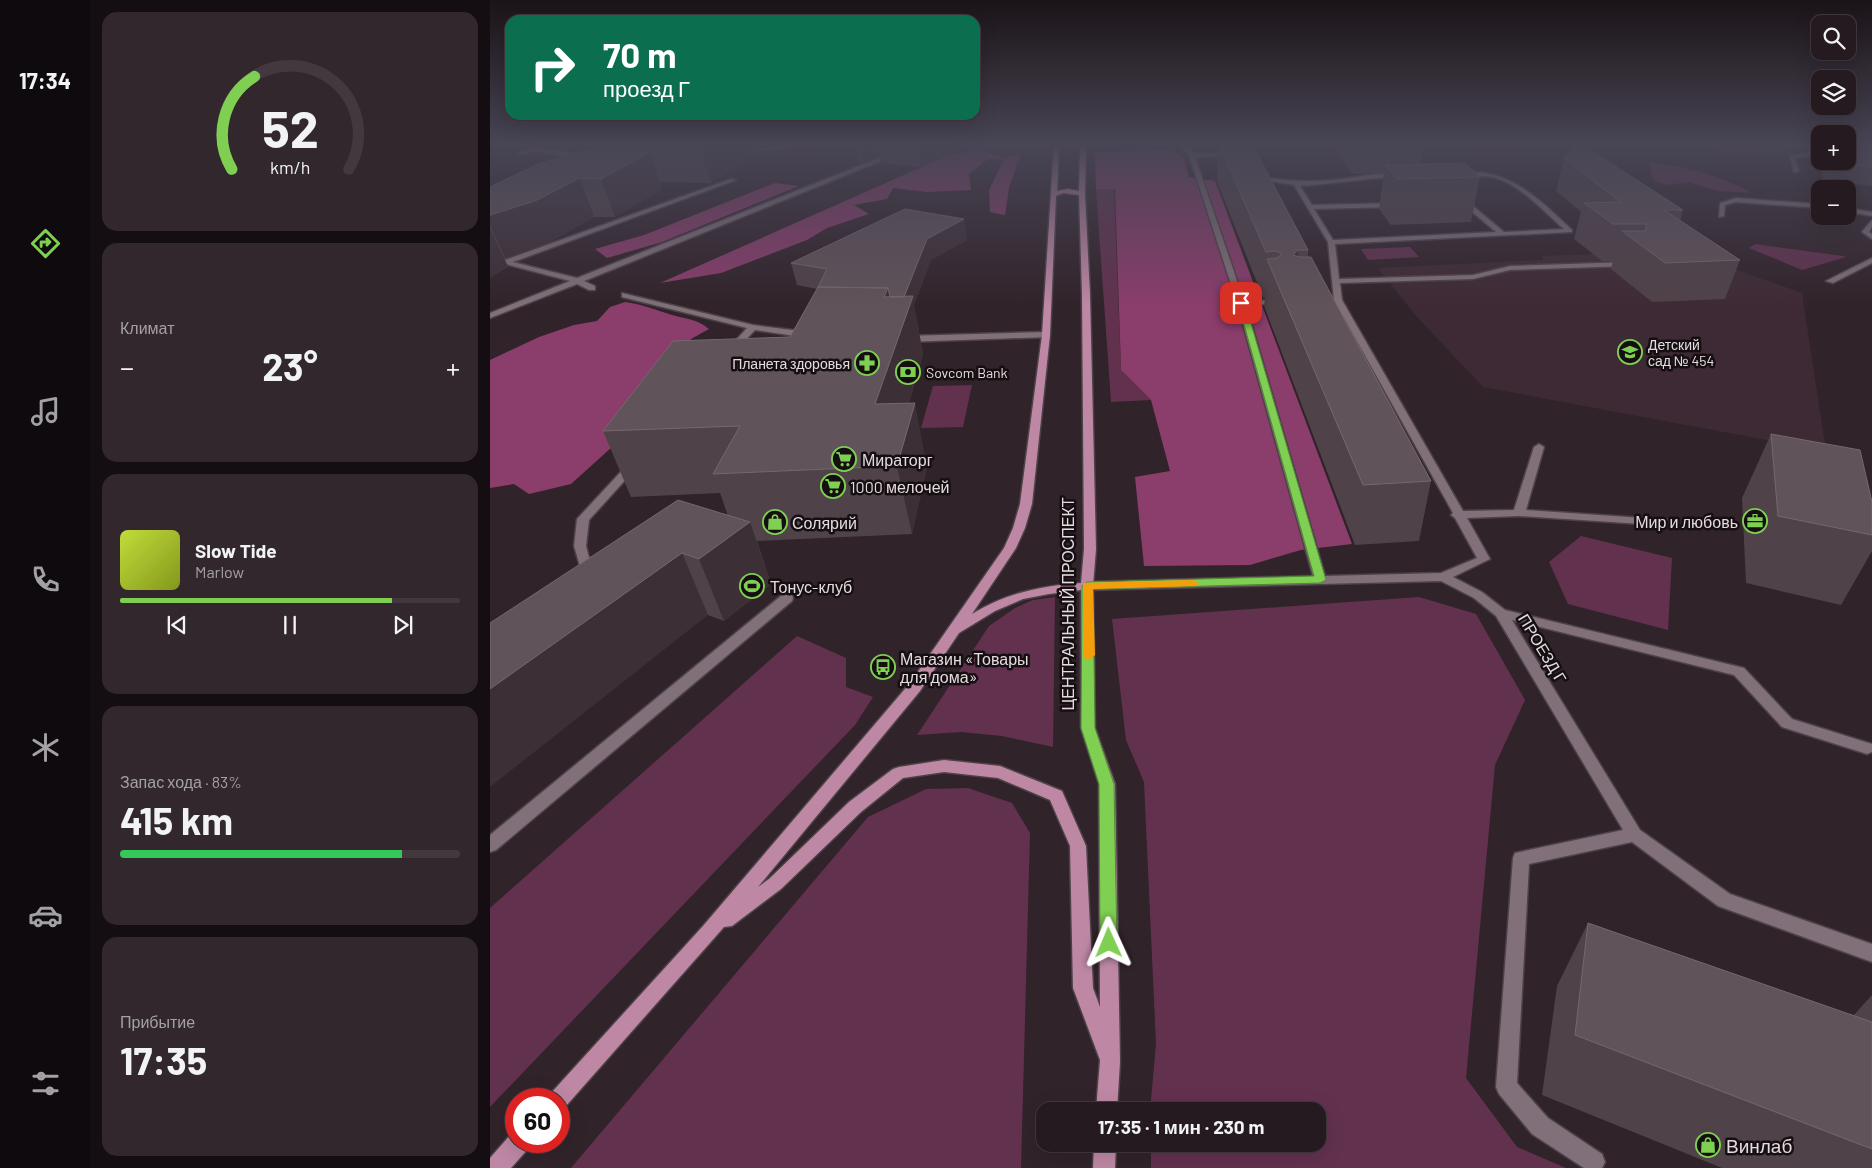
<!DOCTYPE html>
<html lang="ru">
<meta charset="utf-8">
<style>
:root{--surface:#251a20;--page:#31272d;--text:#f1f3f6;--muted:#a3a1a5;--line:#42383e;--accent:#7fd052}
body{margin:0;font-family:Barlow,sans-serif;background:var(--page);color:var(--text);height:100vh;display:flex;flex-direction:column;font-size:19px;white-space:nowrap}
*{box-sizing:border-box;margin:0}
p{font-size:16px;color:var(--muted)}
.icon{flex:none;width:28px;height:28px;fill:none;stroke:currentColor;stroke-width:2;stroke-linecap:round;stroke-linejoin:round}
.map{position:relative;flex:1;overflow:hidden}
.panel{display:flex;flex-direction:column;gap:12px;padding:12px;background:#140e12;width:400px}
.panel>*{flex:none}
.guide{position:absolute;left:15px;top:15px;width:475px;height:105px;border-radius:15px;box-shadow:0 5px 20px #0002,0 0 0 1px var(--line);background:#0b6e4f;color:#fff;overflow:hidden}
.controls{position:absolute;left:1321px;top:15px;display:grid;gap:10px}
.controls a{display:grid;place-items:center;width:45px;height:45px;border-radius:10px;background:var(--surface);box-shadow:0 5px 20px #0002,0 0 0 1px var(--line);font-size:25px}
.speed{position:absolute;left:15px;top:1088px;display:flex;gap:10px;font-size:25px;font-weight:700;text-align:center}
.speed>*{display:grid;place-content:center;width:65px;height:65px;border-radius:50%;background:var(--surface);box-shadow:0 5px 20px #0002,0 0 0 1px var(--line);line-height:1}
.speed .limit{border:8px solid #d22;background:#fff;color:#111}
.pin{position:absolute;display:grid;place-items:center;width:42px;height:42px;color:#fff;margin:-21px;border-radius:10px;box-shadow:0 2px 8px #0006}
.me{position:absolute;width:55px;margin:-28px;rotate:359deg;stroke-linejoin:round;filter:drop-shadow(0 0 4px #0008)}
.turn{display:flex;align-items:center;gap:18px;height:105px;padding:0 15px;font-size:22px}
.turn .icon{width:65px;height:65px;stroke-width:2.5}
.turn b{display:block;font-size:35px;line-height:42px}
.big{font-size:38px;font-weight:700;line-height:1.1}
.panel .tile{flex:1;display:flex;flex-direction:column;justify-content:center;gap:8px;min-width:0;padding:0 18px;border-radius:15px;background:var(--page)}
.panel .dial{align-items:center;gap:0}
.dial svg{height:130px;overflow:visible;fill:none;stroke:var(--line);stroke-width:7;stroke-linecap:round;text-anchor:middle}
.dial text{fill:var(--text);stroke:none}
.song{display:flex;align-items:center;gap:15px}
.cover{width:60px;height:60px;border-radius:8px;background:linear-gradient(135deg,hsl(70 70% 55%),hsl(70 70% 35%))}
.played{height:5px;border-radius:2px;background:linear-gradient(90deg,var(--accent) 80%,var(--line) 80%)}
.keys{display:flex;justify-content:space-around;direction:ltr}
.heat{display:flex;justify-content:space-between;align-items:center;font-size:28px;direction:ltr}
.charge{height:8px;border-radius:4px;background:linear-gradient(90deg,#34c759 83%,var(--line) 0)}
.trip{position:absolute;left:546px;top:1102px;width:290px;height:50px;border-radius:15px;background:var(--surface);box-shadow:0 5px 20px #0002,0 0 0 1px var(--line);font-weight:700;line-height:50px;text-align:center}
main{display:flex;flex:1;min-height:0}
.tab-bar{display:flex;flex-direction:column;width:90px;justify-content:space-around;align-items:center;background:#0f0a0d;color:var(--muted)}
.tab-bar .icon{width:35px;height:35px}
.tab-bar .active{color:var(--accent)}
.tab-bar b{font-size:22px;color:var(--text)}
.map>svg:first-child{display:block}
.built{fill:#3e2a35}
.green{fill:#62314e}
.forest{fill:#8b3d6c}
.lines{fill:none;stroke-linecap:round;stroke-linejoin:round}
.lane-casing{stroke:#4d4248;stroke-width:3}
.street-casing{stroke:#4d4248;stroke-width:3}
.primary-casing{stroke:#4d4248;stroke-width:3}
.lane{fill:#817079;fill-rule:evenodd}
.street{fill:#817079;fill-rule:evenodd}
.primary{fill:#be88a5;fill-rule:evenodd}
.wall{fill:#504249}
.shaded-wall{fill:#3d2f36}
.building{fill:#605359;stroke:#75686e}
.route{fill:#7fd052;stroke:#538735}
.slow{fill:#f59e0b}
.labels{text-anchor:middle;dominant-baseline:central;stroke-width:5;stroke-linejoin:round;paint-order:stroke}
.far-poi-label{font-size:14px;fill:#e4dadf;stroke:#150f12;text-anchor:start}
.poi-label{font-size:16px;fill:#e4dadf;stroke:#150f12;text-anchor:start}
.street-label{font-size:16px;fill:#e4dadf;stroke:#150f12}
.near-poi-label{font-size:19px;fill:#e4dadf;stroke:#150f12;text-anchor:start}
</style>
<main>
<nav class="tab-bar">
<b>17:34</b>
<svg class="icon active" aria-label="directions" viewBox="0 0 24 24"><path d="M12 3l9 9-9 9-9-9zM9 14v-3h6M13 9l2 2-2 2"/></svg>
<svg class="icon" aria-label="music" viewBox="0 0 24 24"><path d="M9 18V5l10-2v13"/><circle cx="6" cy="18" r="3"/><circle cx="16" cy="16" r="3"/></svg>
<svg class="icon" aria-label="phone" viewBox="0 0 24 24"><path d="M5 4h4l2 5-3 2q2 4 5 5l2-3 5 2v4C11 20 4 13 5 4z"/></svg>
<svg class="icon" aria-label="climate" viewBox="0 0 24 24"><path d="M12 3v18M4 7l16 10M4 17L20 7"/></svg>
<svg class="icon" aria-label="car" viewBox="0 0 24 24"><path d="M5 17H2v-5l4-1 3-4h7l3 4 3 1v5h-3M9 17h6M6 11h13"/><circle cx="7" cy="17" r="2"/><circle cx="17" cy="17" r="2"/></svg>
<svg class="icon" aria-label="filters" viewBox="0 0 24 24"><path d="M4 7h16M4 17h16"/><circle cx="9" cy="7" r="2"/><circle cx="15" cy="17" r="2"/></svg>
</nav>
<section class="panel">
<div class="tile dial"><svg viewBox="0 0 100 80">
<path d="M14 69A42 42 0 1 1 86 69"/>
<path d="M14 69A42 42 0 0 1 28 12" stroke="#7fd052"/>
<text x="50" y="56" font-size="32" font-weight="700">52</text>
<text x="50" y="72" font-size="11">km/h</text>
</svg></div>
<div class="tile"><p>Климат</p>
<div class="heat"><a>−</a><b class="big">23°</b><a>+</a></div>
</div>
<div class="tile">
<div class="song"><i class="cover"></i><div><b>Slow Tide</b><p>Marlow</p></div></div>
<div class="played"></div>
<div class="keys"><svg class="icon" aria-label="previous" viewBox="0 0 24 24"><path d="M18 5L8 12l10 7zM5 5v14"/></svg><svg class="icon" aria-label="pause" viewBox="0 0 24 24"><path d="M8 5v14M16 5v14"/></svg><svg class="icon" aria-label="next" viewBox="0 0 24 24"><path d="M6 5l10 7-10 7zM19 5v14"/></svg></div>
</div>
<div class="tile"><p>Запас хода · 83%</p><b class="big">415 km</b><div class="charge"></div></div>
<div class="tile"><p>Прибытие</p><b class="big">17:35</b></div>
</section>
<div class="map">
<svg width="1382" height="1168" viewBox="0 0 1382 1168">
<rect width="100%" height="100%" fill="#31232a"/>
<path class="built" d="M1127,253L1208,256L1312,293L1336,451L993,387L926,316L888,268L1053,260L1052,256Z"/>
<path class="green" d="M1158,162C1192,166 1231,175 1261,193L1227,191L1199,182L1178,185L1164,181Z
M624,188L631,370L661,400L621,402L606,189Z
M1265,244L1353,256L1356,257L1312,270L1259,248Z
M920,247L929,257L878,260L871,249Z
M482,385L473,427L431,428L443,386Z
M1091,536L1182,558L1178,630L1078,604L1059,562Z
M565,597L563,747L512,736L471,732L427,735L499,626L525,608L543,600Z
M929,597L986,614L1035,700L1005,765L976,1078L1027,1147L1076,1168H661V1144H828V1111H660L666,1044L654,782L636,740L622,619Z
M307,636L356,658V687L383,697L365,725L0,1107V908Z
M478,788L522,803L540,833L531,1168H81L378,817L436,789Z"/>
<path class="forest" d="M490,149L515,158L531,153L519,188L515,215L500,212L499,190L514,159H498L479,174L481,190L437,192L403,188L397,199L364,205L379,214L337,228L317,240L231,273L170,283L459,155Z
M683,150L694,159L699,177L725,181L862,544L811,550L760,565L654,566L645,477L680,471L661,400L631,370L625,189H606L605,152Z
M285,183L309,186L172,242L117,258L105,249L154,235Z
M135,302C152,304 166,310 182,315C195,319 208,319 219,329L201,339L183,392L81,484L39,494L24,484L0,488V360L49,337L84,325L107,321L120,307Z"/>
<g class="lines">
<defs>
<path id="lane" d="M316,144H334L247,153L244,151Z
M465,144H566L569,146L503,148Z
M689,144H695L703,153L747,155L705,157L754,301L783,300L787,302L783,304L756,305L835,576L951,573L987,558L965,518L961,515L963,513L844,300L838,242L804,185L768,179L765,175L768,173L772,177C796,181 818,182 842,180C866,178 888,171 912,174L910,177C876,178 844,184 810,186L822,205L905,203L908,205L905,207L824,209L843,240L1006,232L974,205L968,204L970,201L978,202L1014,232L1074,229C1054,212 1032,186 1006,178C993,174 975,179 964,173C969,170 977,171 983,172C1025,173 1053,203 1082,230V232L845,244L849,279L983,275L1020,266L1139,262L1143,264L1139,266L1020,270L983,279L850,283L852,300L973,511L1024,510L1044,447L1049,444L1054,447L1036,510L1182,520L1188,523L1182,526L1029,516L977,518L1000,559L963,577L992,592L1015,610L1254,668L1302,719L1382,744V752L1377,754L1292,727L1244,675L1022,620L1150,830L1240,894L1382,944V962L1228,906L1142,842L1039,864L1027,1083L1058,1118L1112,1154L1115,1162L1112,1168H1094L1042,1134L1009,1094L1006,1087L1023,858L1025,853L1133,830L1006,616L984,598L951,581L597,590L591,586L597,582L823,576L747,303L699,155Z
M46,147L96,156L99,158L96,160L46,151L30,155L27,153Z
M1330,150V154L1305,158L1309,171L1304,172L1300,156Z
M404,152L406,155L94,281L105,286V290H99L87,284L0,318V313L80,281L0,260V256L15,260L241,179L246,180L23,262L87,278Z
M1246,198L1330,204V208L1246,202L1235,205L1234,216L1229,217L1230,203Z
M1358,208L1382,212V216L1358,212Z
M1382,220V227L1379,232L1382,234V239L1372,232Z
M1382,258V263L1343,283L1336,281Z
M132,293L263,325L318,332L322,335L318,338L265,330L243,353L240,354L236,351L257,328L132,297Z
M556,332L560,335L559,337L415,342L411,339L415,336Z
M143,462L148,465L147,467L99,520L96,546L104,577L102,580H94L84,546L87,519L139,463Z
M297,594L302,595L303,598L302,601L6,850L0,852V835L292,595Z"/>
<path id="street" d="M566,144H642L564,147Z"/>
<path id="primary" d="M564,144H569L567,191L578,189L589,191L590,144H596L595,194L600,294L606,549L603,586L605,728L625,784L630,1062L627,1111H606L610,1060L583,988L580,846L560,800L508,778L454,772L413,778L371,812L291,889L242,926L234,927L76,1106L69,1109V1099H59L62,1092L213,926L420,683L514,548L523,528L530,504L552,335ZM573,193L589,195L592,294L594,549L591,583C551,586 516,593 482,614L526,548L535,528L542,504L560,335L566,196ZM591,590V728L609,784L610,1007L603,988L596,846L572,791L510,766L454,760L409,767L403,769L359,802L279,879L268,887L430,691L469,633L505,611L533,599L559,594Z
M26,1132V1141H41L38,1149L21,1168H0V1158L22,1133Z
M604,1144H626L625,1168H603Z"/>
</defs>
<use href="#lane" class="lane-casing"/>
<use href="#street" class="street-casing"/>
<use href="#primary" class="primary-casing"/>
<use href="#lane" class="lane"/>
<use href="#street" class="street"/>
<use href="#primary" class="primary"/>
</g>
<path class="wall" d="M149,144H261L264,155L221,183L169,182L172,189L125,217H104L62,241L15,258H14L18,267L0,277V187L151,151Z
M364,144H475L476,147L431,167L390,163L389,156L373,162H368Z
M728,144L818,250V257L941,481L929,541L865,545L774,306L775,298H773L727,181Z
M845,144H934L931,164L990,177L981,222L901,225L889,209L894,173L863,174L845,151Z
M968,144H1058L1057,146L972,147Z
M1211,144H1330V161H1358L1382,144V186L1334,181L1327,156L1330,150L1227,151Z
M1074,159L1193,210L1190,221L1250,260L1235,299L1162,302L1121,269L1123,261H1112L1084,239L1091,212L1066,191Z
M477,240L441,260L424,305L433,354L419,403L437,467L422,534L267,541L281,584L234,621L218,615L0,623L238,516L230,493L141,497L113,431L300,337L327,289L307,285L301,263Z
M1281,434L1382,502V551L1351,605L1256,583L1252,498Z
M1098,923L1363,1016L1382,995V1168H1232L1052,1095L1067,986Z"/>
<path class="shaded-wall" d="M211,144H261L264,155L221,183L209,145Z
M370,144H386L389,156L373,162Z
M427,144H475L476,147L431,167Z
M160,152L172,189L125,217L111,179Z
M90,178L104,217L62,241L15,258L0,225V215Z
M474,219L477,240L441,260L424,305L433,354L400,467L385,404L394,297L398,288L409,311L437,239Z
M0,228L18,267L0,277Z
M808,250L804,297L803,255Z
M425,403L437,467L422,534L407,466Z
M260,522L281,584L234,621L209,559Z
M192,553L218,615L0,787V689Z"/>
<path class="building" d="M162,144H211L209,145Z
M729,144H762L818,250H808L803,255L809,257H821L941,481L873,485L777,259L787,258L792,254L786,251L776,252Z
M1086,144H1091L1193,210H1174L1250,260L1175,263L1132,231H1155L1157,224H1123L1094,203L1131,202L1074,159Z
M1358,144H1382V167L1342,163L1341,161H1358Z
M116,145L160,152L111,179L90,178L45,201L0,215V187L48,164Z
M974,163L990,177L907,179L895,165Z
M415,209L474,219L437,239L414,297H400L398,288L328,287L337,269L301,263Z
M328,287L398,288L394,297L423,296L385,404L425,403L407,466L223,474L250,426L113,431L183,341L300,337Z
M1281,434L1370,450L1382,502V535L1288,516Z
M188,500L260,522L209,559L192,553L0,689V623Z
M1098,923L1382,1022V1149L1085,1035Z"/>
<linearGradient id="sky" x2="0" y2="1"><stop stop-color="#1b1317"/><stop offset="0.47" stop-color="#484555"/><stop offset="1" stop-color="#484555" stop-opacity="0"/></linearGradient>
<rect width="1382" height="307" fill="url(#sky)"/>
<path class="route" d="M751,301L755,303L836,580L830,583L603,589L605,728L624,784L627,943L625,948L619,950L613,948L610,943L609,784L591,728L592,586L597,582L824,576L748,303Z"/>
<path class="slow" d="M703,580L709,583L707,586L603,589L605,655L599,660L594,658L593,655V583Z"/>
<defs>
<symbol id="school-ring" viewBox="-11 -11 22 22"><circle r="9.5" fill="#150f12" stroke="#7fd052" stroke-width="1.5"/><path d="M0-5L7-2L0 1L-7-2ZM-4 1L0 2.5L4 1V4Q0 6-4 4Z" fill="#7fd052"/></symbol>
<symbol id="pharmacy-ring" viewBox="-11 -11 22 22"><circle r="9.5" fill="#150f12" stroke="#7fd052" stroke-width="1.5"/><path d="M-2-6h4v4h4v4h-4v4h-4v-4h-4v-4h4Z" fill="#7fd052"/></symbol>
<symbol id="bank-ring" viewBox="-11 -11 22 22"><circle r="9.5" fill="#150f12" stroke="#7fd052" stroke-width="1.5"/><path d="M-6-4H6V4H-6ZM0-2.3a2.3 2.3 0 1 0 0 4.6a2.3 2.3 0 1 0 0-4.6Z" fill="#7fd052"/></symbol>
<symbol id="supermarket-ring" viewBox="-11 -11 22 22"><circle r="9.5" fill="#150f12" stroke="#7fd052" stroke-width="1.5"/><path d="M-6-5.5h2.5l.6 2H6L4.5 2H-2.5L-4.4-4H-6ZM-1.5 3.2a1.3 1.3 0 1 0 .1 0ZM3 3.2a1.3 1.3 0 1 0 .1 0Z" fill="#7fd052"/></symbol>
<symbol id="office-ring" viewBox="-11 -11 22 22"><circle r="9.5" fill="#150f12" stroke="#7fd052" stroke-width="1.5"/><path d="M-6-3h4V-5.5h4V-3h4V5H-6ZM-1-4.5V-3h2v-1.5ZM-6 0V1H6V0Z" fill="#7fd052"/></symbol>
<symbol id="shop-ring" viewBox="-11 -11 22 22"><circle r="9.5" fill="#150f12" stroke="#7fd052" stroke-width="1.5"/><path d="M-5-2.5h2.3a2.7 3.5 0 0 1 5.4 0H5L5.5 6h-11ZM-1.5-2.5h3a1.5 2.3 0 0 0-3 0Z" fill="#7fd052"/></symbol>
<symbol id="stadium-ring" viewBox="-11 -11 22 22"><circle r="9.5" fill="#150f12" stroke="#7fd052" stroke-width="1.5"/><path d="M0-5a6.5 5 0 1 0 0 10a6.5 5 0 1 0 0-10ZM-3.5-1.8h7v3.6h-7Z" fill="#7fd052"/></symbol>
<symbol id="bus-ring" viewBox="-11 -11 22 22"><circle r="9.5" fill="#150f12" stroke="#7fd052" stroke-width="1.5"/><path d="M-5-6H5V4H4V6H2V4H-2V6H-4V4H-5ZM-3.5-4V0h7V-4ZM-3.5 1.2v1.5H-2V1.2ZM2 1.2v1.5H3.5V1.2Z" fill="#7fd052"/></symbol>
</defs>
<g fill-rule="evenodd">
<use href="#school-ring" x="1126" y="338" width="28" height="28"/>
<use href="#pharmacy-ring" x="363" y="349" width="28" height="28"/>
<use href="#bank-ring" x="404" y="358" width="28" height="28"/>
<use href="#supermarket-ring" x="340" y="445" width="28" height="28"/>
<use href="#supermarket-ring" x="329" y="472" width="28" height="28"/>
<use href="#office-ring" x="1251" y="507" width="28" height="28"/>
<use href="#shop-ring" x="271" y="508" width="28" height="28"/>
<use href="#stadium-ring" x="248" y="572" width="28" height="28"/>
<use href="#bus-ring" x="379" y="653" width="28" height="28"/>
<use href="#shop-ring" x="1204" y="1131" width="28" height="28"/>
</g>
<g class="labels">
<g class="far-poi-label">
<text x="1158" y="344">Детский<tspan x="1158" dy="16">сад № 454</tspan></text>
<text x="360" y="363" text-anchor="end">Планета здоровья</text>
<text x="436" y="372">Sovcom Bank</text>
</g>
<g class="poi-label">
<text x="372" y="459">Мираторг</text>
<text x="360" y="486">1000 мелочей</text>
<text x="1248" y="521" text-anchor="end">Мир и любовь</text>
<text x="302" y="522">Солярий</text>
<text x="280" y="586">Тонус-клуб</text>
<text x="410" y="658">Магазин «Товары<tspan x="410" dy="18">для дома»</tspan></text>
</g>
<g class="street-label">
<text transform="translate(577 604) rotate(-90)">ЦЕНТРАЛЬНЫЙ ПРОСПЕКТ</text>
<text transform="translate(1053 648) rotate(59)">ПРОЕЗД Г</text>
</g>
<g class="near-poi-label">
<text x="1236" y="1145">Винлаб</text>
</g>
</g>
</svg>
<div class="controls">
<a><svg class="icon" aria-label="search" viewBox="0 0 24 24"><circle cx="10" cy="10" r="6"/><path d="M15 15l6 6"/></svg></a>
<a><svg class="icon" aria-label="layers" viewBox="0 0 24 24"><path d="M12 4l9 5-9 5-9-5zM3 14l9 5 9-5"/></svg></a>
<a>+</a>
<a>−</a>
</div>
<div class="speed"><div class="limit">60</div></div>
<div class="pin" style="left:751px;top:303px;background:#d93025"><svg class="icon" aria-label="arrive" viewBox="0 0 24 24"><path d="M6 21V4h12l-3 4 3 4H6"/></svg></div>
<svg class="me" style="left:619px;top:943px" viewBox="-20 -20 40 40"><path d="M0-17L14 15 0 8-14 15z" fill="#7fd052" stroke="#fff" stroke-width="4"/></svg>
<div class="trip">17:35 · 1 мин · 230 m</div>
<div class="guide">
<div class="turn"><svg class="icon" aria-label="right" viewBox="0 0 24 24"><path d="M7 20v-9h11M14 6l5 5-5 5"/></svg><div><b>70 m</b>проезд Г</div></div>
</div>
</div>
</main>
